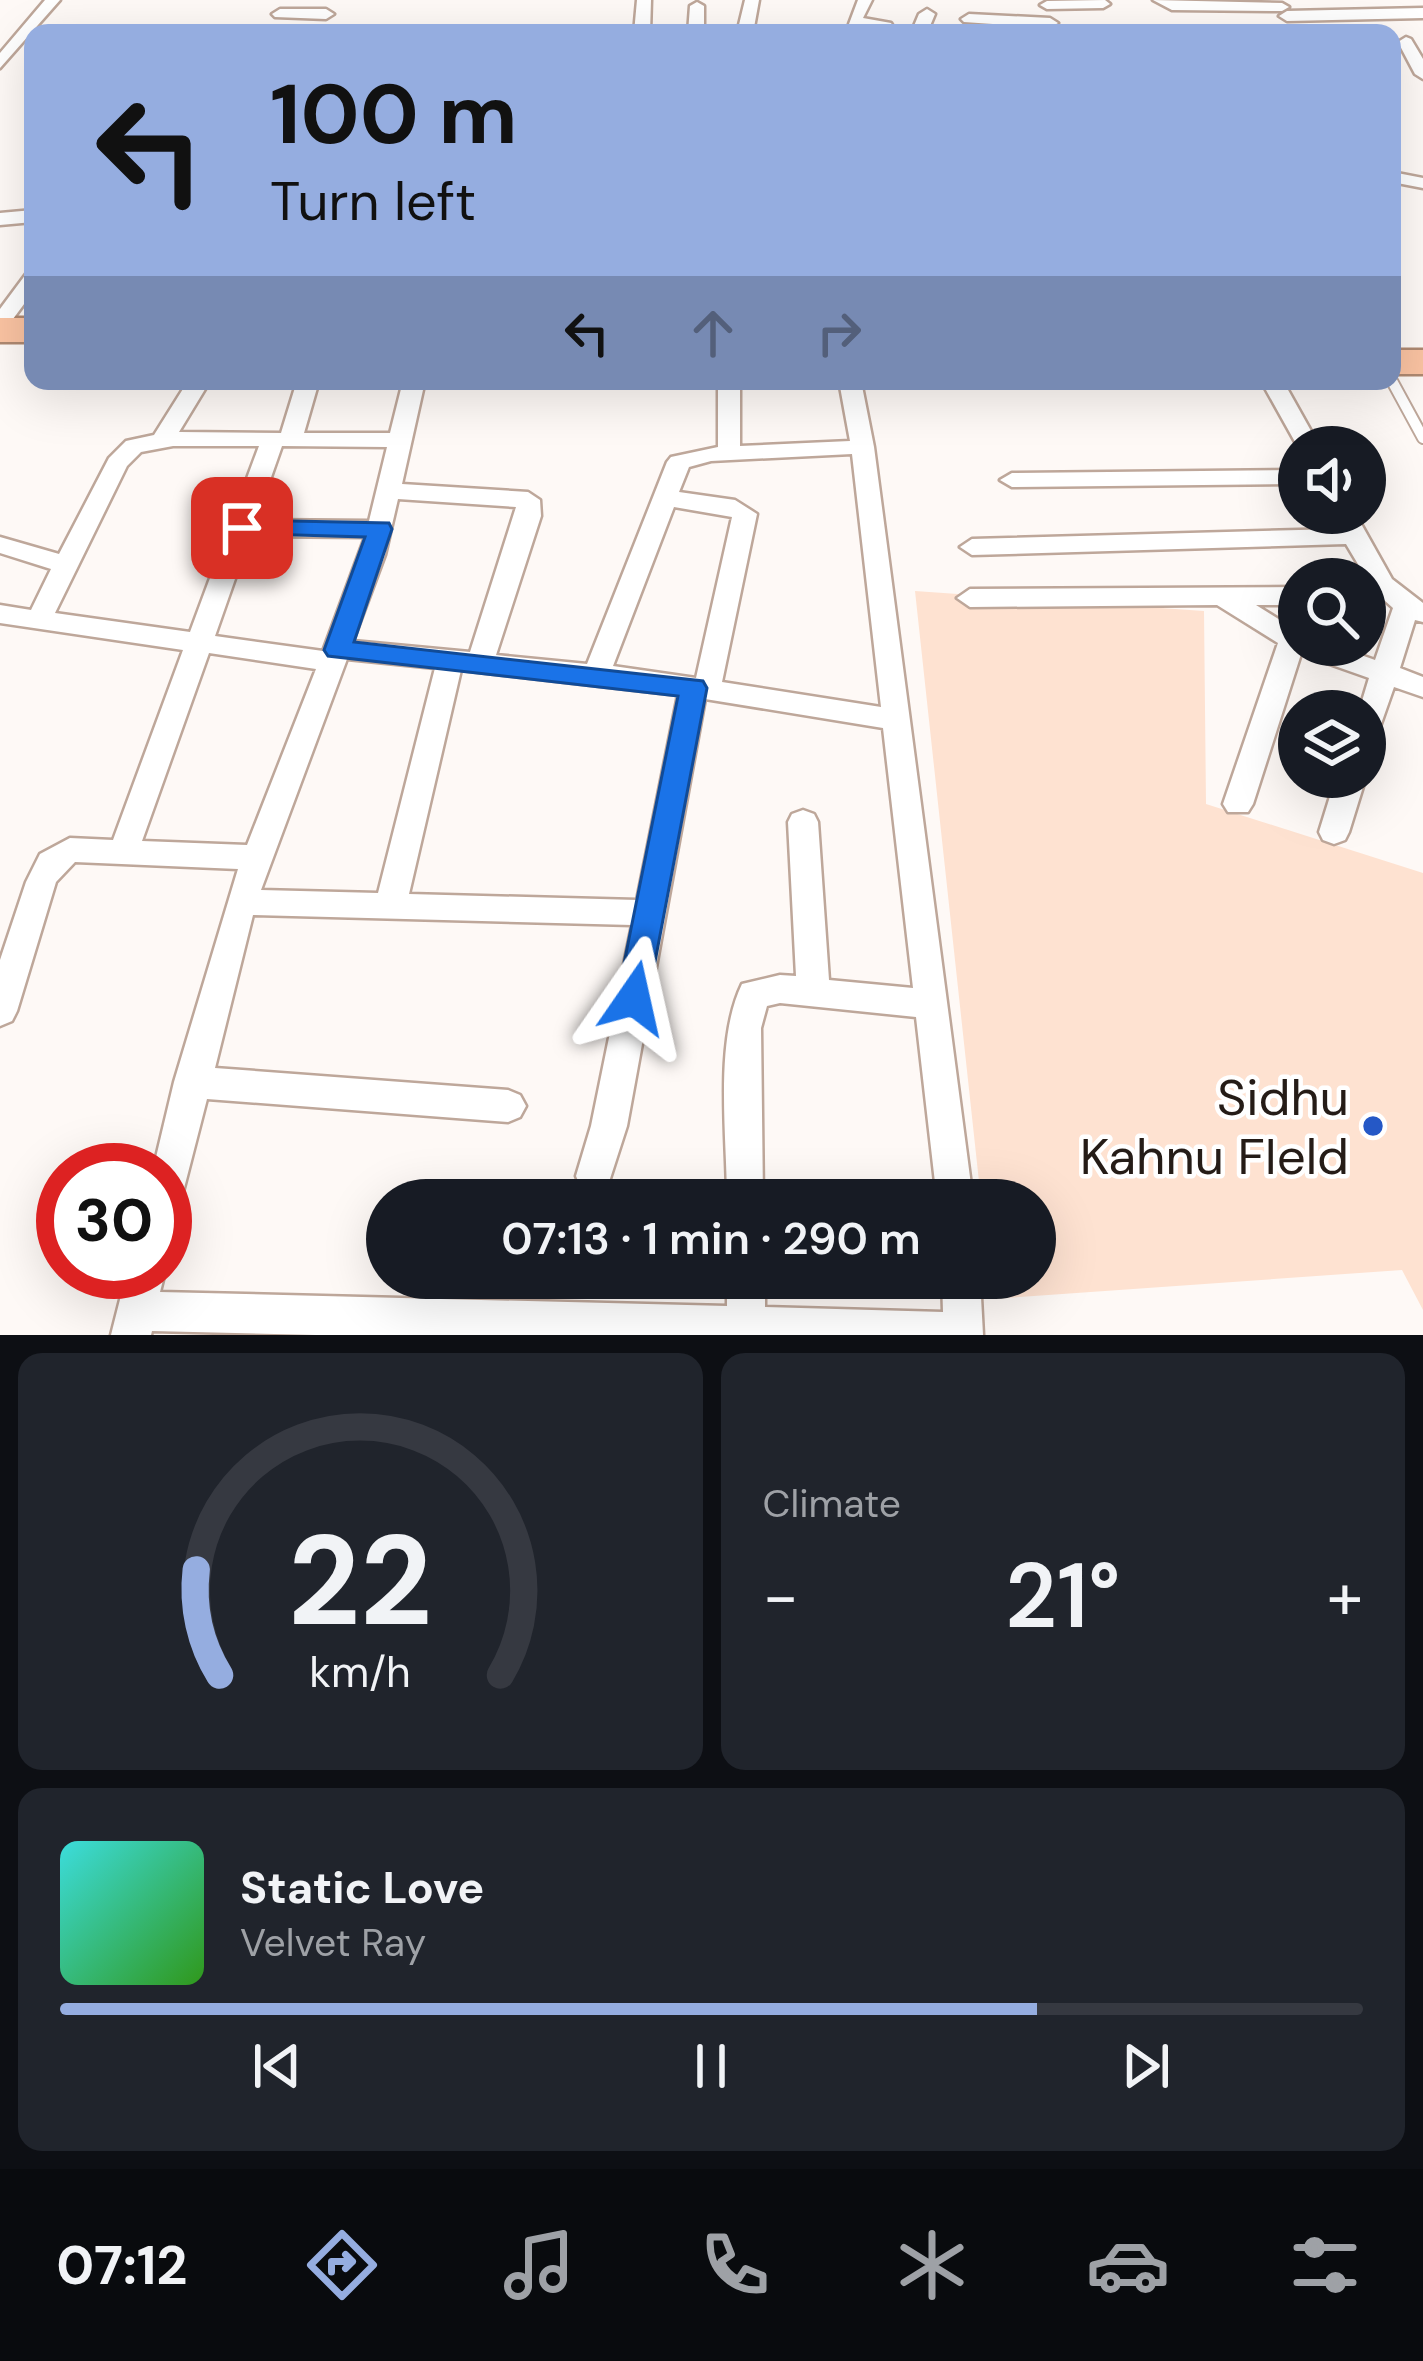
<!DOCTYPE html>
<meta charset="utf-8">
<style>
:root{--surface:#171b24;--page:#20242c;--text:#f1f3f6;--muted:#9ea1a6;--line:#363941;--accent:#95ade0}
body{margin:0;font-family:"DM Sans",sans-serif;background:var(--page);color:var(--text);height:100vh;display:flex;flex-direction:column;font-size:45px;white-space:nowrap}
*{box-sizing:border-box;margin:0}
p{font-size:39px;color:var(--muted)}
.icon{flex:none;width:66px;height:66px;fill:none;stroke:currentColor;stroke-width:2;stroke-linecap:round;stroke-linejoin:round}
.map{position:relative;height:1335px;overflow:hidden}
.panel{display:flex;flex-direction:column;gap:18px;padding:18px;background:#0d0f14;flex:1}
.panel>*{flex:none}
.banner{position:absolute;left:24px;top:24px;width:1377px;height:366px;border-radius:24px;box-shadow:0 12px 48px #0002;background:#95ade0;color:#111;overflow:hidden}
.fabs{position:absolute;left:1278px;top:426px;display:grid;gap:24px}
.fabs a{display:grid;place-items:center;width:108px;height:108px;border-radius:50%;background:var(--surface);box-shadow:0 12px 48px #0002;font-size:60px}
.speed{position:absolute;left:36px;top:1143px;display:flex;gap:24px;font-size:60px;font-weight:700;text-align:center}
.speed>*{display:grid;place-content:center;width:156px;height:156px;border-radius:50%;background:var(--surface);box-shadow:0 12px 48px #0002;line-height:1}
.speed .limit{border:18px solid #d22;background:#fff;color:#111}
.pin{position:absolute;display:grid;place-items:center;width:102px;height:102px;color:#fff;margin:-51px;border-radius:24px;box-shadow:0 6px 18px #0006}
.me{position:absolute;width:132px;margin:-66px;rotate:11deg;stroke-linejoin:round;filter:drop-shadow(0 0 9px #0008)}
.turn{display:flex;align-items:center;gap:42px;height:252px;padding:0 48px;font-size:54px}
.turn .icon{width:156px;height:156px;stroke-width:2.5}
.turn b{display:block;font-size:84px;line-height:102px}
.lanes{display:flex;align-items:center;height:114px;padding:0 48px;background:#0003;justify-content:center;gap:60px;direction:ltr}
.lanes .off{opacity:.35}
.big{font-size:90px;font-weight:600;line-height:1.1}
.panel .widget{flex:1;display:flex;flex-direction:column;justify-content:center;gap:18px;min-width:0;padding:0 42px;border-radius:24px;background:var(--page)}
.panel .dial{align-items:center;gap:0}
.dial svg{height:312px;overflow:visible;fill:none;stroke:var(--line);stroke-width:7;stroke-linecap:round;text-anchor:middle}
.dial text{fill:var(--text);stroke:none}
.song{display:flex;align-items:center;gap:36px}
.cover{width:144px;height:144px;border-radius:18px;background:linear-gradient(135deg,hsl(180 70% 55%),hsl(110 70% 35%))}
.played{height:12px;border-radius:6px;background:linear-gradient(90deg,var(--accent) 75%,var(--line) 75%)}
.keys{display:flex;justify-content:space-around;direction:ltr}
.heat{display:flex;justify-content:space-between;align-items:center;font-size:66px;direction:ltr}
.panel .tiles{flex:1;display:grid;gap:18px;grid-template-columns:1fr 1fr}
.widget:last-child{grid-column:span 2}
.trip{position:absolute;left:366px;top:1179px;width:690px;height:120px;border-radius:60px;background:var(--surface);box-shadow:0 12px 48px #0002;font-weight:600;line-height:120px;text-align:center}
.dock{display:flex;height:192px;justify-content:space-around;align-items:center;background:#090b0e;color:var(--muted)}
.dock .icon{width:84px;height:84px}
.dock .on{color:var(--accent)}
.dock b{font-size:54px;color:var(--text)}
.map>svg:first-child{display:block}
.green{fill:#fee2d1}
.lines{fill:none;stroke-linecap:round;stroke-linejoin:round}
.lane-casing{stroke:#bea79a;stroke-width:14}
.street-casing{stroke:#bea79a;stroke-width:5}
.highway-casing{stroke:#af8971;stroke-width:5}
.lane{stroke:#fff;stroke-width:10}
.street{fill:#fff;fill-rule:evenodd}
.highway{fill:#fac3a2;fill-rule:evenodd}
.route{fill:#1a73e8;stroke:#114b97;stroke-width:3}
.poi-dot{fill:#2558c6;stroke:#fff;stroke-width:4.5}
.labels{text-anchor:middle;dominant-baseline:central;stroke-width:9;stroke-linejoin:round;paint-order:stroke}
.near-poi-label{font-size:51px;fill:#251c17;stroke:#fff;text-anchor:end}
</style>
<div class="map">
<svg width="1423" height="1335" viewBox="0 0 1423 1335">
<rect width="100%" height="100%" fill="#fef9f6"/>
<path class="green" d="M915,591L1204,611L1206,804L1423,873V1310L1402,1270L992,1299L990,1278H1035V1200H981Z"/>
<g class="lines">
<defs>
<path id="lane" d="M1392,381L1423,438"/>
<path id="street" d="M45,0H60L0,68V53Z
M637,0H651L650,33H634Z
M745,0H759L753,33H737Z
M858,0H872L863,18L891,23L897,33L849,24Z
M1105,0L1110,4L1103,8L1047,9L1040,5L1047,1Z
M1153,0L1282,3L1289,7L1282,11L1172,10Z
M697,2L704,6V33H688L690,6Z
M1423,8V18L1287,21L1279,16L1287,11Z
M280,9H326L334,14L326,19L275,17L272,14Z
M927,9L935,14L927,33H911L919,14Z
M969,14L1050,18L1058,23L1050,28L964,22L961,19Z
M1406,37L1411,39L1423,59V79L1415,74L1398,42Z
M1392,172L1423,178V188L1392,182Z
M33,210V222L0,225V213Z
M33,272V292L7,327L0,329V309L26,274Z
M188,381H210L179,432L281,433L297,381H319L304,433H390L403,381H425L402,484L528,492L540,500L541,516L496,655L587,664L667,462L671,457L718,447V381H740V446L850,441L839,381H861L874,447L973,1200H937L916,1017L780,1003L767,1006L761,1028L763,1200H727C727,1135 714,1042 742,984L780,975L796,976L788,822L792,814L803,810L814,814L818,822L829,980L913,988L883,728L705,699L627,1126L607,1188L594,1193L581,1188L576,1176L591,1126L632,925L253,915L215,1068L508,1090L520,1095L526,1106L520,1117L508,1122L207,1099L183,1192L178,1204L165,1210V1170H153L174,1082L238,869L75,862L56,882L17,1011L12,1021L0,1026V960L26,882L40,854L70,838L113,840L183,650L0,623V605L31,610L51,569L0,553V537L59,554L109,458L126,441L154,435ZM173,446H259L190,632L55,613L127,466L141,452ZM282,446L387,447L369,521L256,520ZM852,454L881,707L722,682L757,514L735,500L679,492L689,467L711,461ZM398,499L516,507L470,652L353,641L385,555ZM674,507L732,517L696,678L613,666ZM250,536L365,537L323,651L215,636ZM209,653L316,669L247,845L142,841ZM347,659L435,668L378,893L261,890ZM461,670L678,695L637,900L409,894Z
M1261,381H1283L1320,447L1299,449Z
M1299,470V484L1012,487L1000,480L1012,473Z
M1331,513H1355L1392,579L1423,603V622L1415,620L1400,668L1423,677V697L1394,687L1375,741L1365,744V711H1359L1369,678L1301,654L1253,804L1248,812H1228L1223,804L1278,643L1217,605L970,607L957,598L970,589L1299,587V605H1256L1285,623L1290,615L1299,612V645H1333L1375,660L1393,608L1374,591L1346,544L972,555L960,547L972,539L1338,529Z
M1365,776L1366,777L1349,832L1345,840L1334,844L1323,840L1319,832L1336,777Z
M127,1272H165L160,1292L727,1306V1278H765V1307L943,1312L942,1278H980L983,1335H316L152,1331L151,1335H111Z"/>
<path id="highway" d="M0,318H33V342H0Z
M1392,350H1423V374H1392Z"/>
</defs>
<use href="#lane" class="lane-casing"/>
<use href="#street" class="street-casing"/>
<use href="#highway" class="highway-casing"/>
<use href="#lane" class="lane"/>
<use href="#street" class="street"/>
<use href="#highway" class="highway"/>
</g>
<path class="route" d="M242,520L389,523L392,529L354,642L703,681L707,688L646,1009L634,1013L622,1009L617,998L678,696L328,656L324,650L365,537L233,533L230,528L233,522Z"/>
<circle class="poi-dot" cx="1373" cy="1126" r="12"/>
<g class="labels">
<g class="near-poi-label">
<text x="1349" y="1097">Sidhu<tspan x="1349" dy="59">Kahnu FIeld</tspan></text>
</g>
</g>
</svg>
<div class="fabs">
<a><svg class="icon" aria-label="sound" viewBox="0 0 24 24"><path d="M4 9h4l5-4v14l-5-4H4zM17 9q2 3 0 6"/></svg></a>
<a><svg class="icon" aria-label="search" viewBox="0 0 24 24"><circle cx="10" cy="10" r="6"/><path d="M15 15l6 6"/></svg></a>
<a><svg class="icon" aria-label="layers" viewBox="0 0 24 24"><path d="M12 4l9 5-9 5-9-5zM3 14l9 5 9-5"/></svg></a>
</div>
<div class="speed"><div class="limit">30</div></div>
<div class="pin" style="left:242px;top:528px;background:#d93025"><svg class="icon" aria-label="arrive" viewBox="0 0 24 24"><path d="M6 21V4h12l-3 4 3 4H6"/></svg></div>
<svg class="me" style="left:634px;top:998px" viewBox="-20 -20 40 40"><path d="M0-17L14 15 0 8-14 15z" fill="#1a73e8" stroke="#fff" stroke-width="4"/></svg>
<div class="trip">07:13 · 1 min · 290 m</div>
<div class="banner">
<div class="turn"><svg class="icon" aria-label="left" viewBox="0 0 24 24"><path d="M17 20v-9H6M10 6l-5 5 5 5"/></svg><div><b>100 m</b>Turn left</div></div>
<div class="lanes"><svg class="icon" aria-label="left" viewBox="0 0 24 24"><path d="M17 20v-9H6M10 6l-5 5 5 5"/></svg><svg class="icon off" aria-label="ahead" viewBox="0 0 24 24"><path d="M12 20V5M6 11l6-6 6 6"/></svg><svg class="icon off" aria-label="right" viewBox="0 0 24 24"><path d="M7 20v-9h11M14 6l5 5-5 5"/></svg></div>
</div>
</div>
<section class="panel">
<div class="tiles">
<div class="widget dial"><svg viewBox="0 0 100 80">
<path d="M14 69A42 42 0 1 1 86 69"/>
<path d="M14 69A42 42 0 0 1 8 42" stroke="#95ade0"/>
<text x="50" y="56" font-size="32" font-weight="700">22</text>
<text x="50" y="72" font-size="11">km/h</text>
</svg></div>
<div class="widget"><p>Climate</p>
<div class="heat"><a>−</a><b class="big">21°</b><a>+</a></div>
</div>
<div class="widget">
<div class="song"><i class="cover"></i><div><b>Static Love</b><p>Velvet Ray</p></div></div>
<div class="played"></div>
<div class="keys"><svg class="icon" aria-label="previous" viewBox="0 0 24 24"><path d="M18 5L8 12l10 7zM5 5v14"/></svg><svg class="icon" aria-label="pause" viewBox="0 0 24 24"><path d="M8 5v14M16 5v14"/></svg><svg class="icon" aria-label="next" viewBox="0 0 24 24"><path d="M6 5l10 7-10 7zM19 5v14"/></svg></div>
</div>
</div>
</section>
<nav class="dock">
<b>07:12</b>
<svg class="icon on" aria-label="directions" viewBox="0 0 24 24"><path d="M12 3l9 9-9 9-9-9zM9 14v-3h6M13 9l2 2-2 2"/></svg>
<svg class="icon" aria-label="music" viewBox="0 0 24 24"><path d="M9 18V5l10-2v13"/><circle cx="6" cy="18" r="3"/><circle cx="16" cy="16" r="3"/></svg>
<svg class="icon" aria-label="phone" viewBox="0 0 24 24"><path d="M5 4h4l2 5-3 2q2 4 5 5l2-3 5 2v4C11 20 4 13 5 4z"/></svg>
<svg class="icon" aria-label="climate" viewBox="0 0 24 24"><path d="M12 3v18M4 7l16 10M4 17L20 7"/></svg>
<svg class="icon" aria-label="car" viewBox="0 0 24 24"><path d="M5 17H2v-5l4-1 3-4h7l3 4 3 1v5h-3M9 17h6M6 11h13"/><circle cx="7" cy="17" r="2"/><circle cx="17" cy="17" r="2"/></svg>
<svg class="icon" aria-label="filters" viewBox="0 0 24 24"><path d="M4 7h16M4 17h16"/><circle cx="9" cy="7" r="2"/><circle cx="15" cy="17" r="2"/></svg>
</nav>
